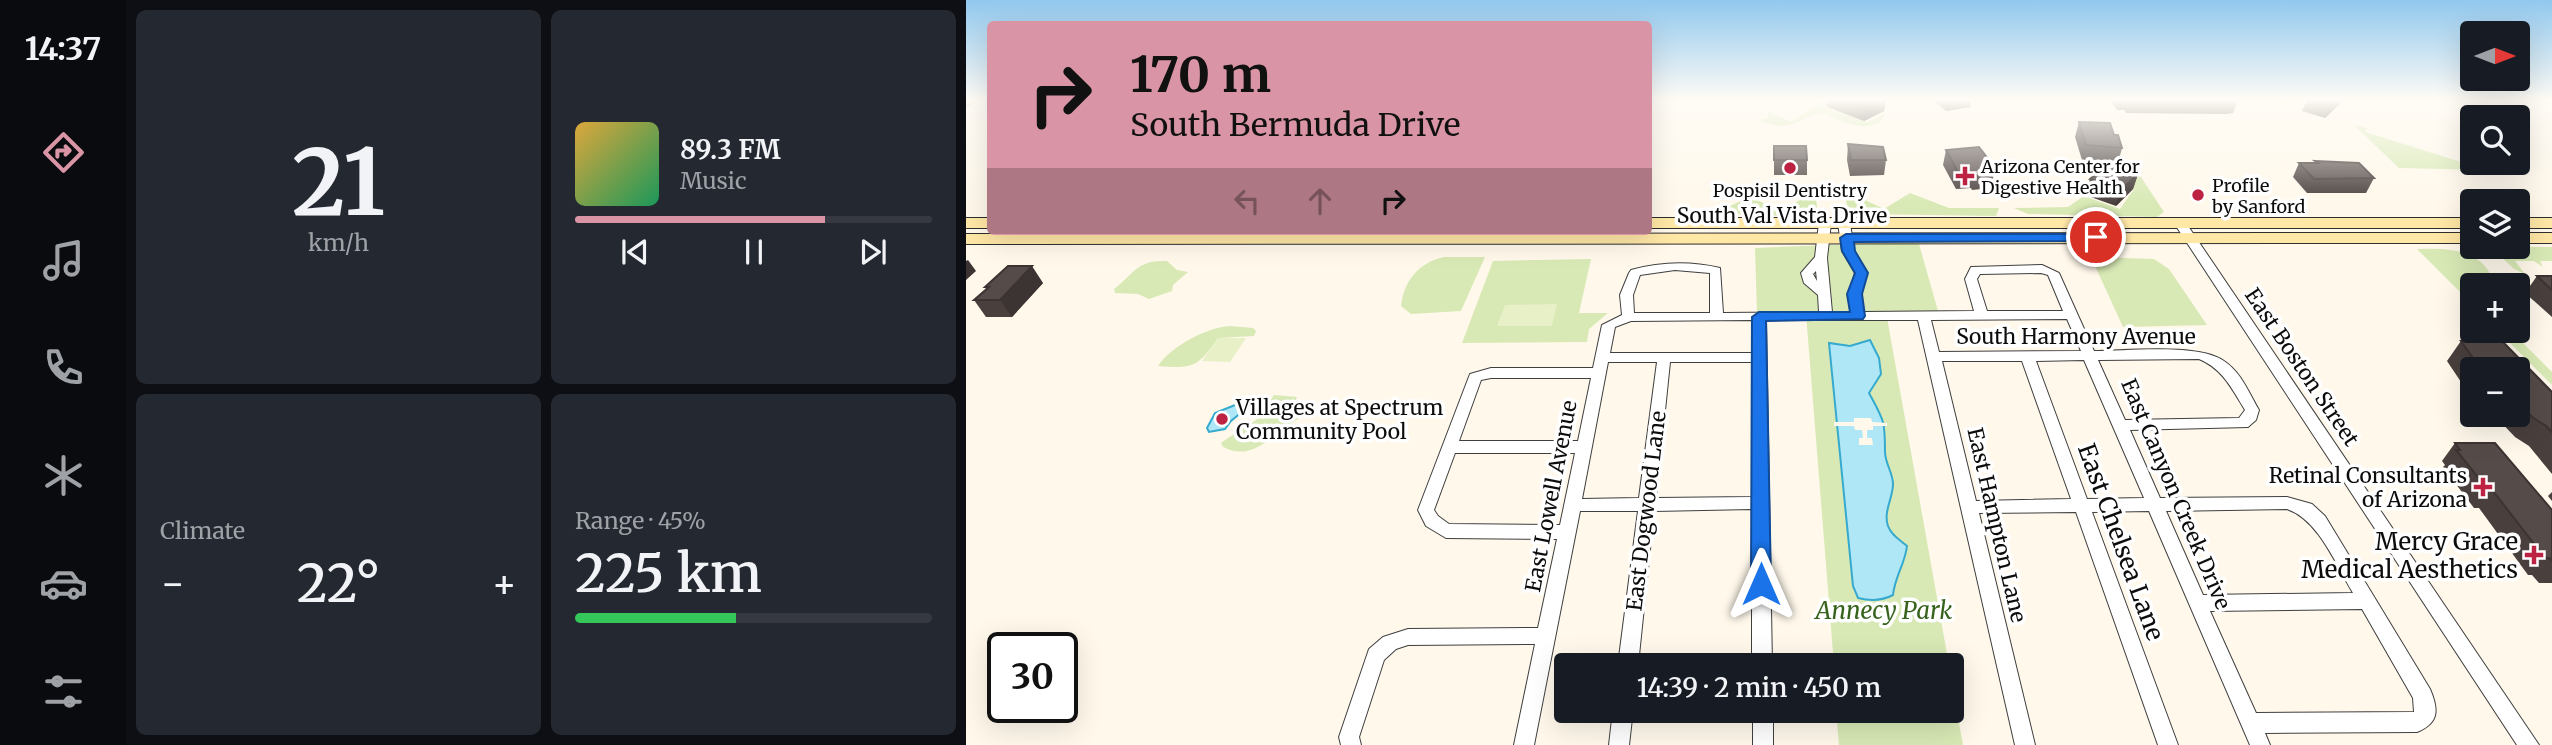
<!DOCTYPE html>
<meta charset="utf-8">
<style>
:root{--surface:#171b24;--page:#242831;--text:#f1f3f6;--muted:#9ea1a6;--line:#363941;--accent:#d995a5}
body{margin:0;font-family:Merriweather,serif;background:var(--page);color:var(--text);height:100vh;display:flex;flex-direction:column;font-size:26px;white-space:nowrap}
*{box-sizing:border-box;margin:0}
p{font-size:23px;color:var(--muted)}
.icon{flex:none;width:38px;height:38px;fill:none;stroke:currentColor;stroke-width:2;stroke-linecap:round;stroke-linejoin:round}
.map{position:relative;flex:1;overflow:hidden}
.panel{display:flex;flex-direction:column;gap:10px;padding:10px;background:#0d0f14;width:840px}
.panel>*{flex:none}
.hud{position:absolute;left:21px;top:21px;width:665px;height:214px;border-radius:7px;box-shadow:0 7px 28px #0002;background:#d995a5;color:#111;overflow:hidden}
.needle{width:46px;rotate:90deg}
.tools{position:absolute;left:1494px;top:21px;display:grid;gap:14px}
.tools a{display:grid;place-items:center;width:70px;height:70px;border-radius:7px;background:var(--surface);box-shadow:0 7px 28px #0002;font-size:35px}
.speed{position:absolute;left:21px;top:632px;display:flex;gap:14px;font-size:35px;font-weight:700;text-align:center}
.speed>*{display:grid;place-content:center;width:91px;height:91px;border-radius:50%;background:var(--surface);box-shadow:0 7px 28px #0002;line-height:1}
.speed .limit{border:4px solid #111;border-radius:10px;background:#fff;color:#111}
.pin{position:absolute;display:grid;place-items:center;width:60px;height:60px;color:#fff;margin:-30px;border:4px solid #fff;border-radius:50%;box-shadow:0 2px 7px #0007}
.me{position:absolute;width:77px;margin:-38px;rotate:0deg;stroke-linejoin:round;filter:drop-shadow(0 0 5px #0008)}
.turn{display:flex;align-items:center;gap:24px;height:147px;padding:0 28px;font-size:32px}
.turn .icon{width:91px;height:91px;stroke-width:2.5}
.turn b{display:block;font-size:49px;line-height:60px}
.lanes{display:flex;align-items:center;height:66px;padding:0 28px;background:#0003;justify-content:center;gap:35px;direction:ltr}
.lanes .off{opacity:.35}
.big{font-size:52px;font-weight:600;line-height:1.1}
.panel .widget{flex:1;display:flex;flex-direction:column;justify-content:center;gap:10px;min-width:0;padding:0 24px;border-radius:10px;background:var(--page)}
.panel .dial{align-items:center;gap:0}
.dial b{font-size:91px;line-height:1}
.song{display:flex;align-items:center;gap:21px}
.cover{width:84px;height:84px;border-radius:10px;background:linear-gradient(135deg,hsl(40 70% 55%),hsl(150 70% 35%))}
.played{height:7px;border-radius:4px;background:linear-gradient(90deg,var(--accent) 70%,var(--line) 70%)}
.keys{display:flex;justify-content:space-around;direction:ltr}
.heat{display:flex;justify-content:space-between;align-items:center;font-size:38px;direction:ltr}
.charge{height:10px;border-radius:5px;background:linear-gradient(90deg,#34c759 45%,var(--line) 0)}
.panel .tiles{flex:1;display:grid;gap:10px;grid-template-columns:repeat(2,1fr)}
.trip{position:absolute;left:588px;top:653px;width:410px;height:70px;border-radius:7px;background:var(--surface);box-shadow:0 7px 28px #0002;font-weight:600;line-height:70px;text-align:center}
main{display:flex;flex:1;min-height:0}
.tab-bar{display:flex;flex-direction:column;width:126px;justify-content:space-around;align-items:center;background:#090b0e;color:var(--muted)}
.tab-bar .icon{width:49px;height:49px}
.tab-bar .current{color:var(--accent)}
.tab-bar b{font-size:32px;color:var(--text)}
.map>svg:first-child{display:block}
.green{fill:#d8e9b5}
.pitch{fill:#e8f0c7}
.water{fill:#afe7f6;stroke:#36a9ce;stroke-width:2}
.pier{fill:#fff8eb}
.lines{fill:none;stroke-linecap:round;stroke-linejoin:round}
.minor-casing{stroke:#3f3f3f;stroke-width:2}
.secondary-casing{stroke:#2e2e2e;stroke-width:2}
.minor{fill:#fff;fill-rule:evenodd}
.secondary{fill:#ffe7a6;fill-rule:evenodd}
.wall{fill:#49403e}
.shaded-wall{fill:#3c3432}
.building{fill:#554b48;stroke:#3c3432;stroke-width:2}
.route{fill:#1a73e8;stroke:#114b97;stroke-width:2}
.poi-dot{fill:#bc2343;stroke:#fff;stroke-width:2.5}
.labels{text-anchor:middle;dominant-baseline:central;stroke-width:7;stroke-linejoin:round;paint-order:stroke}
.far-poi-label{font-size:18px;fill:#0c0c0c;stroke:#fff;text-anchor:start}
.street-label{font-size:21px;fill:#0c0c0c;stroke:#fff}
.poi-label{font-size:21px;fill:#0c0c0c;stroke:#fff;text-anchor:start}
.near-poi-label{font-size:24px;fill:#0c0c0c;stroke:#fff;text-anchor:end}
.near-street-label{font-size:24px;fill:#0c0c0c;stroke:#fff}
.near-park-label{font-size:24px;font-style:italic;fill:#36631c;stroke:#fff}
</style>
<main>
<nav class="tab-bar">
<b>14:37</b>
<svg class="icon current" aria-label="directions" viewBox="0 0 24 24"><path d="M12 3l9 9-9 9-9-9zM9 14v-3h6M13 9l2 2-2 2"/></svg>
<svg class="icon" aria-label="music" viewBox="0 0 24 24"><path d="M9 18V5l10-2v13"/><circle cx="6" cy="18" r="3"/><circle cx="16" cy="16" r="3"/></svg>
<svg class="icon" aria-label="phone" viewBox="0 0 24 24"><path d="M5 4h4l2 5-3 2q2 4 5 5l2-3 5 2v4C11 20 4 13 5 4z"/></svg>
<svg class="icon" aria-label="climate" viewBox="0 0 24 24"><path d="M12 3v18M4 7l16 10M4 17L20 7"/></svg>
<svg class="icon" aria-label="car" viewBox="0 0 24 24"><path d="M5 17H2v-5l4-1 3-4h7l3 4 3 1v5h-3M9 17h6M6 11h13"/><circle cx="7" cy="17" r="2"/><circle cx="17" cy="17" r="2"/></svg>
<svg class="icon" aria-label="filters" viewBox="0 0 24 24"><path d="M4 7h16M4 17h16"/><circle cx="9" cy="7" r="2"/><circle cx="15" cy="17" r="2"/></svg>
</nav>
<section class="panel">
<div class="tiles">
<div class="widget dial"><b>21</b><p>km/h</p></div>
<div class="widget">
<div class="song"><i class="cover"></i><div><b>89.3 FM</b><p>Music</p></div></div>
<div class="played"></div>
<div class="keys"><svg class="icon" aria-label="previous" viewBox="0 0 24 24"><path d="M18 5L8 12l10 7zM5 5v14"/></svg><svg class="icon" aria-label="pause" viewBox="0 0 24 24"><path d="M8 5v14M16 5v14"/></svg><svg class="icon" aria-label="next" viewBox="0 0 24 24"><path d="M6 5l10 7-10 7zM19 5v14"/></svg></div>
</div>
<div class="widget"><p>Climate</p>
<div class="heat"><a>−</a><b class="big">22°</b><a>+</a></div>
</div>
<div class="widget"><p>Range · 45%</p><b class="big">225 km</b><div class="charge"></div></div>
</div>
</section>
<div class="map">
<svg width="1586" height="745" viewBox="0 0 1586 745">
<rect width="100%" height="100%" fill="#fff8eb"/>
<path class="green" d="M858,100H873L860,108L901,122L918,114V117C904,136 874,121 857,113C832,116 828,133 796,122L795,119L802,118V111L825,122Z
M1388,125L1401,128L1399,132L1521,170L1433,168Z
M1169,176L1175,177L1198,212L1191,217L1062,214L1048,208L1102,207L1118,196L1154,209L1168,189L1159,185Z
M878,190L918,209L944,193L983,208H1033L1030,216L892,214L882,210Z
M849,192L852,214L845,217L745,213L739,209H758L783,197L815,210Z
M891,244H953L972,311L920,312L983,665H868L840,314L791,313L789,248Z
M1528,247H1586V261H1574L1577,267L1568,261H1549L1559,274L1548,269L1527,249Z
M1451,249C1479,248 1514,248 1526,278L1522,285H1507V305Z
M478,257H519L495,311L445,314L435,306C438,281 452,263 478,257Z
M1125,257L1188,259L1203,269L1241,325L1157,327Z
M625,259L613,313H642L623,329L621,342L496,343L527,261Z
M201,261L211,270L222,272L207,285L206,291L183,299L172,294L149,293L148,289C169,273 170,260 201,261Z
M264,326L287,328L290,331L288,336L252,338C232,367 227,369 192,366C204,347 241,327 264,326Z
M1532,331H1545L1586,372V385Z
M308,395L331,397L328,405L339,413C333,419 328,421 322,426C302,440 283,461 257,447L255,443L259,440L293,418Z
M985,679L997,745H873L870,711L985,710Z"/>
<path class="pitch" d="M591,304L586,326H531L539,305Z
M252,338H280L264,362L236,361Z"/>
<path class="water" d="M904,340L913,358L915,374L903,393C918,421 919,420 919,452C919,463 927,473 927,484C927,498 917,512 922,526C925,535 934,540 941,546C939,564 929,576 927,595C916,601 904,601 892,598L887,586L863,343L884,346Z
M269,405H275L277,411L265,421L259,429L243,432L241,428L249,413Z"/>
<path class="pier" d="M888,418H905L906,422L921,423V426H907V430H901V438H906L907,445H893V438H897L896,430H889L888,426H868V422H888Z"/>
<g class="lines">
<defs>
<path id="minor" d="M859,220L865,223L861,258L866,312H885L883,294L889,273L876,251L872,223L878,220L884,223L888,251L901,273L895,294L898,312L1008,311L999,279L1005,267L1076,265L1093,273L1128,351C1161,351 1233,343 1258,361C1275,372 1283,393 1293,410L1290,420L1282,427L1164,430L1194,498L1321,497L1346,504L1359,516L1464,689C1473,710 1473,723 1451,732L1299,733L1304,745H1284L1183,511L1126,512L1212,745H1192L1110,512L1013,513L1069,745H1049L952,320H800L806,665H786V509L688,511L672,665H652L672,511H614L568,745H548L569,644L442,645L430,649L418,660L393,737L395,745H375L373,737L401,655L403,649L417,637L442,629L572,628L591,539L480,538L460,526L452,510L504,374L525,368H627L636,325L656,315L654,295L663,273L665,270C694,262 724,261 754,268L757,313L853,312L852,295L838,283L835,273L849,257L853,223ZM709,270L744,273V313H668L667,295L674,275ZM850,271L851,281L847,274ZM1075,273L1082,275L1097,311H1021L1011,279L1014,274ZM1101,319L1115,351L973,352L965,320ZM786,320V353H644L649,327L665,321ZM1233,359C1257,369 1266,389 1279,410L1273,418L1159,420L1132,360ZM1118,360L1178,498L1121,499L1070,361ZM976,361H1056L1105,499L1010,501ZM642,362H691L673,498L616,499ZM704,362H786V497L690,498ZM525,378H625L612,441H493L515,380ZM489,453H609L594,525L483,524L472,516L468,510ZM1321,509C1353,520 1370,565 1387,593L1237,595L1200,511ZM1396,609L1447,698L1448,712L1290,713L1244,611Z
M1214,220L1220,223L1573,745H1551L1208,223Z
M647,710H667L663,745H643Z
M787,710H807V745H787Z"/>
<path id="secondary" d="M0,100H9L0,106Z
M0,218H24V228H0Z
M682,218H1507V228H682Z
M1552,218H1586V228H1552Z
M1507,233V243L0,244V234Z
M1552,233H1586V243H1552Z"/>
</defs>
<use href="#minor" class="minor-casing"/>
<use href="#secondary" class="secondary-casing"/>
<use href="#minor" class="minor"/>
<use href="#secondary" class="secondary"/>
</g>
<path class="wall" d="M861,100H920L918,111L898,121L861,107Z
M968,100H1005L1004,107L980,111L968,101Z
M1144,100H1272L1267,113L1261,114L1160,113L1158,110H1151Z
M1341,100H1378L1359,118L1336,111Z
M1113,122L1148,135L1156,148L1152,163L1143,162L1172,174L1167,189L1150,206L1119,195L1124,179L1143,162L1116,160L1109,137Z
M882,144L920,160L918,175L884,176L881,160Z
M808,146L841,160V175H808Z
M980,150L1023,160L1022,165L1028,173L1025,188L1006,190L1005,188L990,189L977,165Z
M1349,161L1408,178L1400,193H1341L1327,177L1333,163H1348Z
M1571,276H1586V317L1559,293Z
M77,283L46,317H20L8,300L20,289L19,287Z
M1495,341H1536L1586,392V474L1563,446L1549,437L1528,415H1552V369H1507V391L1498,382H1495L1481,361Z
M1489,443L1586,510V583H1573L1566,575H1562L1513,508H1508L1477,467L1479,465L1476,461Z
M1586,492V501L1582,496Z"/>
<path class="shaded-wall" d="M912,100H920L918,111L898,121L899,106Z
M990,100H1005L1004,107L980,111L982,101Z
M1368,100H1378L1359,118L1367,101Z
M1172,174L1167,189L1150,206L1155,190Z
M2,260L10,271L0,280V261Z
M66,266L77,283L46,317L34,300Z"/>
<path class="building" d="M882,100H912L899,106Z
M1113,122L1144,123L1148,135H1152L1156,148L1120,145Z
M882,144L917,147L920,160H885Z
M808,146H840L841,160H808Z
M1013,147L1023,160H1018L1028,173L1009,175L1007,172L993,174L980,150Z
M1349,161L1393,163L1408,178L1348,179L1333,163H1352Z
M1143,162L1172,174L1155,190L1124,179Z
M42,266H66L34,300H8L23,287H19Z
M1571,276H1586V290Z
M1495,341H1536L1586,392V432L1580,426L1566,417L1552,402V369H1521L1513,361H1509Z
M1489,443H1529L1586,510V561L1583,558H1579L1527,491H1523L1490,450H1494Z"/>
<linearGradient id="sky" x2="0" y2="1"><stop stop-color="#91c8ee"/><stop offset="0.49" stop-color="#fffcf6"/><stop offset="1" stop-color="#fffcf6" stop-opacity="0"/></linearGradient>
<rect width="1586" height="204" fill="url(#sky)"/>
<path class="route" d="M880,234H1130L1137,237L1130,241L888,242L889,251L902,273L896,294L899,316L897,319L800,321L805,584L802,590L795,593L788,590L785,584L786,317L793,312H884L881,294L889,273L876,251L874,238Z"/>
<g class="poi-dot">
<circle cx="824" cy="168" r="7"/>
<path d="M995.5 165.5h7v7h7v7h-7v7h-7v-7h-7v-7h7z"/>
<circle cx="1232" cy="195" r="7"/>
<circle cx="256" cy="419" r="7"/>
<path d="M1513.5 476.5h7v7h7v7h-7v7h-7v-7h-7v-7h7z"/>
<path d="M1564.5 544.5h7v7h7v7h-7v7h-7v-7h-7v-7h7z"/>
</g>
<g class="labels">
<g class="far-poi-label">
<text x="1015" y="166">Arizona Center for<tspan x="1015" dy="21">Digestive Health</tspan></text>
<text x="1246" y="185">Profile<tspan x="1246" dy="21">by Sanford</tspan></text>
<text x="824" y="190" text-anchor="middle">Pospisil Dentistry</text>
</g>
<g class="street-label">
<text x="816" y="215">South Val Vista Drive</text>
<text x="1110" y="336">South Harmony Avenue</text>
<text transform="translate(1336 367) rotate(56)">East Boston Street</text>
<text transform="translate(1210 494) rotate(67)">East Canyon Creek Drive</text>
<text transform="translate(585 496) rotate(-79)">East Lowell Avenue</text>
<text transform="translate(680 511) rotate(-83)">East Dogwood Lane</text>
<text transform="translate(1031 525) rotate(77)">East Hampton Lane</text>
</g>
<g class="poi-label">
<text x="270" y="407">Villages at Spectrum<tspan x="270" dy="24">Community Pool</tspan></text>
<text x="1501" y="475" text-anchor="end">Retinal Consultants<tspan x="1501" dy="24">of Arizona</tspan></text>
</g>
<g class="near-poi-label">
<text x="1552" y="541">Mercy Grace<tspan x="1552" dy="28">Medical Aesthetics</tspan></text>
</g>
<g class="near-street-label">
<text transform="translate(1155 542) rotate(70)">East Chelsea Lane</text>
</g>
<g class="near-park-label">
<text x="918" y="610">Annecy Park</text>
</g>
</g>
</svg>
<div class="tools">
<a><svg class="needle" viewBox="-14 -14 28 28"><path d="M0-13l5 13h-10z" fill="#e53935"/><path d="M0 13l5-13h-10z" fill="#9ea1a6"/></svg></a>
<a><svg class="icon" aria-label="search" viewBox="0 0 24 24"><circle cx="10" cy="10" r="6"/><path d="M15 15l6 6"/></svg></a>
<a><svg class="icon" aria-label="layers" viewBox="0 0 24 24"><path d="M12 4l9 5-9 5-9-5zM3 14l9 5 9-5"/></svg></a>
<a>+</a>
<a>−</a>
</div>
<div class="speed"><div class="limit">30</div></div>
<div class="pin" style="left:1130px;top:237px;background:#d93025"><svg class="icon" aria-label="arrive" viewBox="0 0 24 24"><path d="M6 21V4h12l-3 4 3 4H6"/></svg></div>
<svg class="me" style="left:795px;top:584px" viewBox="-20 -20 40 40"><path d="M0-17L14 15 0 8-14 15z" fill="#1a73e8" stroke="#fff" stroke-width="4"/></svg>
<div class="trip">14:39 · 2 min · 450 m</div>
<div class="hud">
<div class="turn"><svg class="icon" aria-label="right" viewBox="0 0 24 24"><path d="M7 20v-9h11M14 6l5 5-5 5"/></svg><div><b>170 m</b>South Bermuda Drive</div></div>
<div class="lanes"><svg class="icon off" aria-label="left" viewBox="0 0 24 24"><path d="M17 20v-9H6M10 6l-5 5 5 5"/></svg><svg class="icon off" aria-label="ahead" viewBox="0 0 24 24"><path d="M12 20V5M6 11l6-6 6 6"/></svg><svg class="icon" aria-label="right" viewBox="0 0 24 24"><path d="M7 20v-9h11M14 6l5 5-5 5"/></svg></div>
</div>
</div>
</main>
